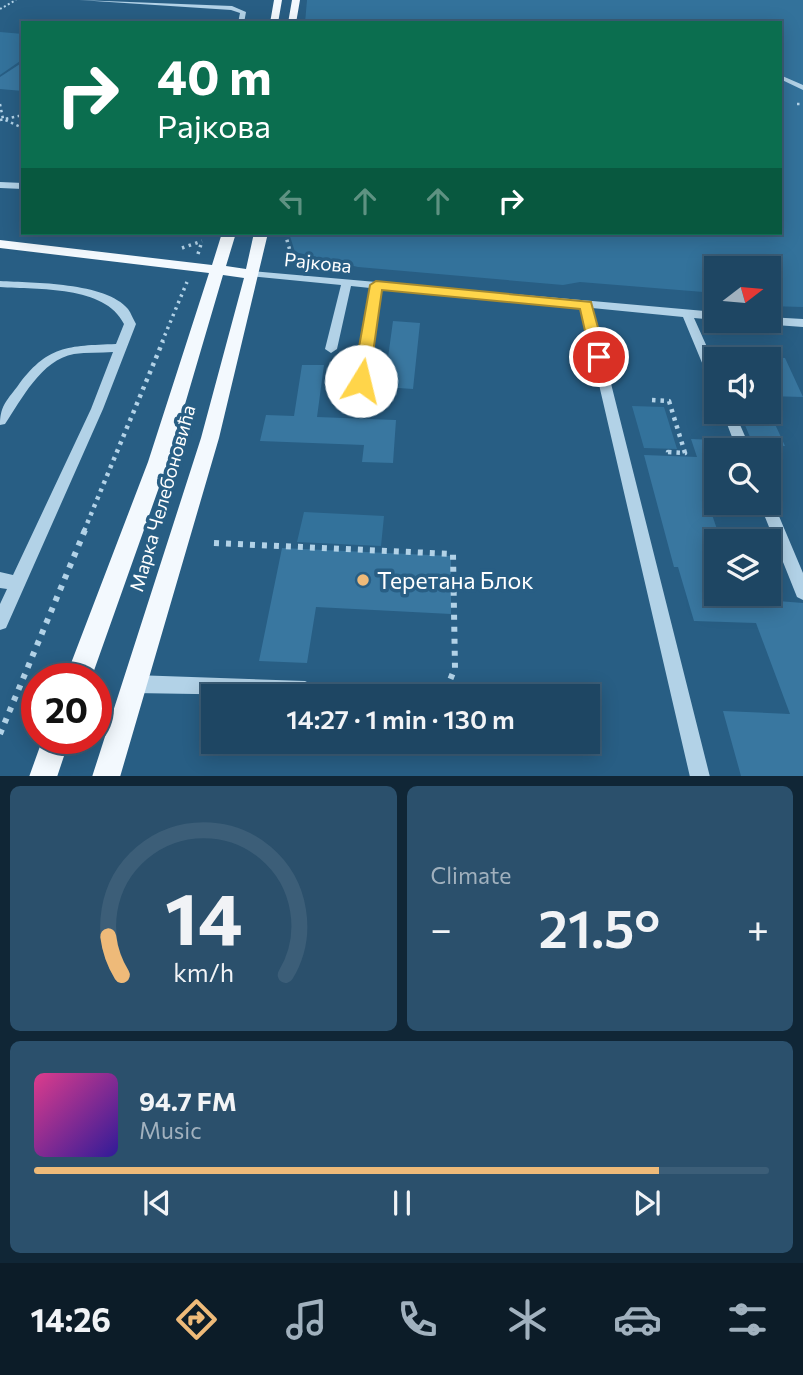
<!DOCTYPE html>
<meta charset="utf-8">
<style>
:root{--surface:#1e4663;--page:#2b506c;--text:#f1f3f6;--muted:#a1b1be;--line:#3c5e78;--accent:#eeba79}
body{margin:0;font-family:Commissioner,sans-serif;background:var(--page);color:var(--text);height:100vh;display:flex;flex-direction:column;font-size:26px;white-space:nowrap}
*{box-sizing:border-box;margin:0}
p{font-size:23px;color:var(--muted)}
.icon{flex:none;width:38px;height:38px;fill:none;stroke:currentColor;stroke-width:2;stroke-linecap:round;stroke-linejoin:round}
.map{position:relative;height:776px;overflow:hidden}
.side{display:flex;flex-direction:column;gap:10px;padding:10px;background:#102636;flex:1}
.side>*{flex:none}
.banner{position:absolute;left:21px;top:21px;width:761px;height:214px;border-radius:0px;box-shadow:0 4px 18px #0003,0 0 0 2px var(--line);background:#0b6e4f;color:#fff;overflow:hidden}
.needle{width:46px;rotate:74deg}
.buttons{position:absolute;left:704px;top:256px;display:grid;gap:14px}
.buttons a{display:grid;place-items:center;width:77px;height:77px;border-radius:0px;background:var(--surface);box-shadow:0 4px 18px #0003,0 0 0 2px var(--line);font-size:35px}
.speed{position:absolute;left:21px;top:663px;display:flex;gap:14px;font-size:35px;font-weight:700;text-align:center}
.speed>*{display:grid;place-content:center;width:91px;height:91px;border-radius:50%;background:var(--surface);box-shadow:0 4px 18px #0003,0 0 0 2px var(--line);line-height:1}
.speed .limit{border:10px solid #d22;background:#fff;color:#111}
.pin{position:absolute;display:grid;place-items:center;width:60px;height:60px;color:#fff;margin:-30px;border:4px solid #fff;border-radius:50%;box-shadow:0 2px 7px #0007}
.me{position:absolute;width:77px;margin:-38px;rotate:9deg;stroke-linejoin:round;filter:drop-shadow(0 0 5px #0008)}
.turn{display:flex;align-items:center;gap:24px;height:147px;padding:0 21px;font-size:32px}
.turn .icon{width:91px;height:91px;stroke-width:2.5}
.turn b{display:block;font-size:49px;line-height:60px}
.lanes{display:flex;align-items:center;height:66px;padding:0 21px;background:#0003;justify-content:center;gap:35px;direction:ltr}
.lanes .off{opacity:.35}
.big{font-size:52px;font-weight:600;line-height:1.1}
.side .card{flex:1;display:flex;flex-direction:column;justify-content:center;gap:10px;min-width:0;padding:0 24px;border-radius:10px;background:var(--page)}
.side .dial{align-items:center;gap:0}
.dial svg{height:182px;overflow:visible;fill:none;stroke:var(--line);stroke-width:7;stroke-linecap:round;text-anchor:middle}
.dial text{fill:var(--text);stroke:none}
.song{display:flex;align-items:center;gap:21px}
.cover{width:84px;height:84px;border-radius:10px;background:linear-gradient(135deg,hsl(330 70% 55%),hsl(250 70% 35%))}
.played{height:7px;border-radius:4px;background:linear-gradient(90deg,var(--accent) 85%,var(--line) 85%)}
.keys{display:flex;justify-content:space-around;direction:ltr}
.heat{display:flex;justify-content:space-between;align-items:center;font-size:38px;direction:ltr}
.side .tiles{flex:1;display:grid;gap:10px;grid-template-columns:1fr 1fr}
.card:last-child{grid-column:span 2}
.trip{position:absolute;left:201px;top:684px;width:399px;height:70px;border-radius:0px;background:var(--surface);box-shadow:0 4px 18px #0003,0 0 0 2px var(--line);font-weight:600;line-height:70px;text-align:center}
.tab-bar{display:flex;height:112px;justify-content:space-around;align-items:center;background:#0c1c28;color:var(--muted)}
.tab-bar .icon{width:49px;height:49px}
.tab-bar .active{color:var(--accent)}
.tab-bar b{font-size:32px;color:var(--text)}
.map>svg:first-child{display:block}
.green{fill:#33729b}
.building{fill:#3977a0}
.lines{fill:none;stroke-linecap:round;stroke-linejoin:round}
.path-far4{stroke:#b2d2e7;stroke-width:2;stroke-dasharray:2 2.5;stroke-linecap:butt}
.path-far3{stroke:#b2d2e7;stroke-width:2.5;stroke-dasharray:2.5 3.5;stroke-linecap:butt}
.path-far2{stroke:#b2d2e7;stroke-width:3.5;stroke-dasharray:2.5 4.5;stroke-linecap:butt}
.path-far1{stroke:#b2d2e7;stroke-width:4.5;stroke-dasharray:3.5 5;stroke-linecap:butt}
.path{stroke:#b2d2e7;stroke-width:6;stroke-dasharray:5 7;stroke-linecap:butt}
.minor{fill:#b2d2e7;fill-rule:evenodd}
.major{fill:#f3f9fe;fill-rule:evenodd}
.route{fill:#ffd54a;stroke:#a68a30;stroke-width:2}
.poi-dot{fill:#eeba79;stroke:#285e84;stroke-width:2.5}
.labels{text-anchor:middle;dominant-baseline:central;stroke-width:7;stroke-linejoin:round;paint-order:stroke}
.street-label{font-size:19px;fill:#fff;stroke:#285e84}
.near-poi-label{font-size:23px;fill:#fff;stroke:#285e84;text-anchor:start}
</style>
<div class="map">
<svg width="803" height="777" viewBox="0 0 803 777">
<rect width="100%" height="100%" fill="#285e84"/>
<path class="green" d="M307,0H803V307L768,306V268H716V293L580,282L563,285L358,267L295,252L289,233H780V23H305Z
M0,32L23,34V59L0,75Z
M632,406L664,407L677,449L644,448Z
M304,512L384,516L381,546L297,542Z"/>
<path class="building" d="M23,62V91L0,89V77Z
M393,321L420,323L413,389L384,387Z
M768,357L785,358L803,397L768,396Z
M302,365H324L317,417L396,420L393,463L362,462L364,445L260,441L266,415L294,416Z
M739,411H769L785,446L753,444Z
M691,439L716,440V501L712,502L709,492L704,491L721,541H716V596L803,603V776H741L723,711L790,714L756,623L694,621L678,567H674L644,455L697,457Z
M282,548L451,556V614L316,607L307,663L259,661Z"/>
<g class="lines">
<path class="path-far4" d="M0,9L16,0"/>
<path class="path-far3" d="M0,104L3,119L23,128
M797,104H803
M0,120L23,115"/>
<path class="path-far2" d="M285,233L290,251L296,257
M182,248L202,241
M198,254L202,241
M162,342L187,282"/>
<path class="path-far1" d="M652,400L669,401L685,453L668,452L669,456
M84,531L163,341"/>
<path class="path" d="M214,543L453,554L455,668L450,680
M0,734L85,530"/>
<path class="minor" d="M79,0L232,6L246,12L244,23H238L240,13L231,10Z
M780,75L803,85V90L780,79Z
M0,182L23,183V189L0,188Z
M252,271L716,312V320L694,318L716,367V386L710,382L683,317L592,308L710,777H690L581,307L381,289L367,381L361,385L355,381L370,288L351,286L337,349L331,353L325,349L341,285L248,276L247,274Z
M0,281C33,283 106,282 128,309C131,313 133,319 136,324L103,409L6,628L0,630V604L7,589L0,588V572L13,575L91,409L113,352C100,353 87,352 74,354C41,360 22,399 5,424L0,425C0,407 6,401 17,387C47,345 68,346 116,344L124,324C105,285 38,290 0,287Z
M768,317L803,319V327L762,324L757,320H768Z
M722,411H734L751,450H737Z
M768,497L773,502L803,573V600L797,597L759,502H768Z
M134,675L305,681L311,684L314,690L311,696L134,693L128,690L125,684L128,678Z"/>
<path class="major" d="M274,0H282L278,23H270Z
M292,0H300L296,23H288Z
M222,233H236L226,266L246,269L254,233H268L219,438L120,777H92L201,438L244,278L223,275L168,462L91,679H65L148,462L209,273L0,248V240L212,265Z
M43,738H70L57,777H29Z"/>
</g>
<path class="route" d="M376,281L591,302L606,357L599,363L591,357L580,309L382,290L369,381L367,385H355L353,381L370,285Z"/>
<circle class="poi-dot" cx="363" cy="580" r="7"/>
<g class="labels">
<g class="street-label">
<text transform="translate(318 262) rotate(6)">Рајкова</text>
<text transform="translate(162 498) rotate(-74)">Марка Челебоновића</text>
</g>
<g class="near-poi-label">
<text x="377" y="580">Теретана Блок</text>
</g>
</g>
</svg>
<div class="buttons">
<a><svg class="needle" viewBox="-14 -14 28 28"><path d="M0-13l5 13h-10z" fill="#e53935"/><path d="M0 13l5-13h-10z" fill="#a1b1be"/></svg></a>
<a><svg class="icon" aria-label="sound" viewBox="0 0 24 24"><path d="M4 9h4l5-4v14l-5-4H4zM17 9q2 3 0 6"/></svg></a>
<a><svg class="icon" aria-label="search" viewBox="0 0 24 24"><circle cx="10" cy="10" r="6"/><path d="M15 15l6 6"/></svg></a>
<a><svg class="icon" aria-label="layers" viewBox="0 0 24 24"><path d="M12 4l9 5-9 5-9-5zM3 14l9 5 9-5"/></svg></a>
</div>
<div class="speed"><div class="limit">20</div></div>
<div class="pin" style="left:599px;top:357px;background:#d93025"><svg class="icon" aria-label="arrive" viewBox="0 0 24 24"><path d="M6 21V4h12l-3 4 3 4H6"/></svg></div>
<svg class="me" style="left:361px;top:381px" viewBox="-20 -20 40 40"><circle r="19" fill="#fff"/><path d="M0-13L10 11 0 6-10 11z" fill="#ffd54a"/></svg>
<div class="trip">14:27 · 1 min · 130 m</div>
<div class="banner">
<div class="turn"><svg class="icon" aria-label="right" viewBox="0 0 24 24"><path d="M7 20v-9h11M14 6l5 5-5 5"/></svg><div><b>40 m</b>Рајкова</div></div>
<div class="lanes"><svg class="icon off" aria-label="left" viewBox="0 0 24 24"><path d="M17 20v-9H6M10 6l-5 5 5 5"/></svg><svg class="icon off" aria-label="ahead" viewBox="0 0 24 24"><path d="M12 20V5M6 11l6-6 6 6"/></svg><svg class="icon off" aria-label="ahead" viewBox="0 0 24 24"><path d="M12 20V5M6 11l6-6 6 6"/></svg><svg class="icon" aria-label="right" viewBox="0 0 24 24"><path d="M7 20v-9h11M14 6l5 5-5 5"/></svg></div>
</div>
</div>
<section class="side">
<div class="tiles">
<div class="card dial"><svg viewBox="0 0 100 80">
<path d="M14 69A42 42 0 1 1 86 69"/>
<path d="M14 69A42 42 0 0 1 8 52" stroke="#eeba79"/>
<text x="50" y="56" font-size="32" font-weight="700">14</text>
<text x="50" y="72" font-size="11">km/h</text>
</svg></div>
<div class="card"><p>Climate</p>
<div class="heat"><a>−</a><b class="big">21.5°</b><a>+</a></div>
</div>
<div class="card">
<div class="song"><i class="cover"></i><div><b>94.7 FM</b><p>Music</p></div></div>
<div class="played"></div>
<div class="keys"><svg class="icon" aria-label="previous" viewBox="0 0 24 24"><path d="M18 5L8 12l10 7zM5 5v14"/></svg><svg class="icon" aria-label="pause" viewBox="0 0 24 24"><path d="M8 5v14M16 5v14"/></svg><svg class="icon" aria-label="next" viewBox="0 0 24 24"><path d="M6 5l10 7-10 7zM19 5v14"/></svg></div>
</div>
</div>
</section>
<nav class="tab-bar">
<b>14:26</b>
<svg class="icon active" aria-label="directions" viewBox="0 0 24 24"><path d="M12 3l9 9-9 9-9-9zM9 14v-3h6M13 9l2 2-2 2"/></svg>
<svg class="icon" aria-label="music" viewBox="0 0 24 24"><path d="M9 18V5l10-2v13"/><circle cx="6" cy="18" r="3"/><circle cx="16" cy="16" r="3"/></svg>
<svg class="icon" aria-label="phone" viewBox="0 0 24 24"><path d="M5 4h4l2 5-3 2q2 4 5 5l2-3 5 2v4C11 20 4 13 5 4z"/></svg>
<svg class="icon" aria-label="climate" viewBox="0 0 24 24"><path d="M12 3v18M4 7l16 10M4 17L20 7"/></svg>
<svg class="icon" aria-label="car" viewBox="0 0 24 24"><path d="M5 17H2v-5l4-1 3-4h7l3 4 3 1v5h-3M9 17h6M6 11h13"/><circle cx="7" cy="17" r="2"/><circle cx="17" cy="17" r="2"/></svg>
<svg class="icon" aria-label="filters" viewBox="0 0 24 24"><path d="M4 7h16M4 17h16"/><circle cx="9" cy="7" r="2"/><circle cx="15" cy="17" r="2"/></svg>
</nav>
